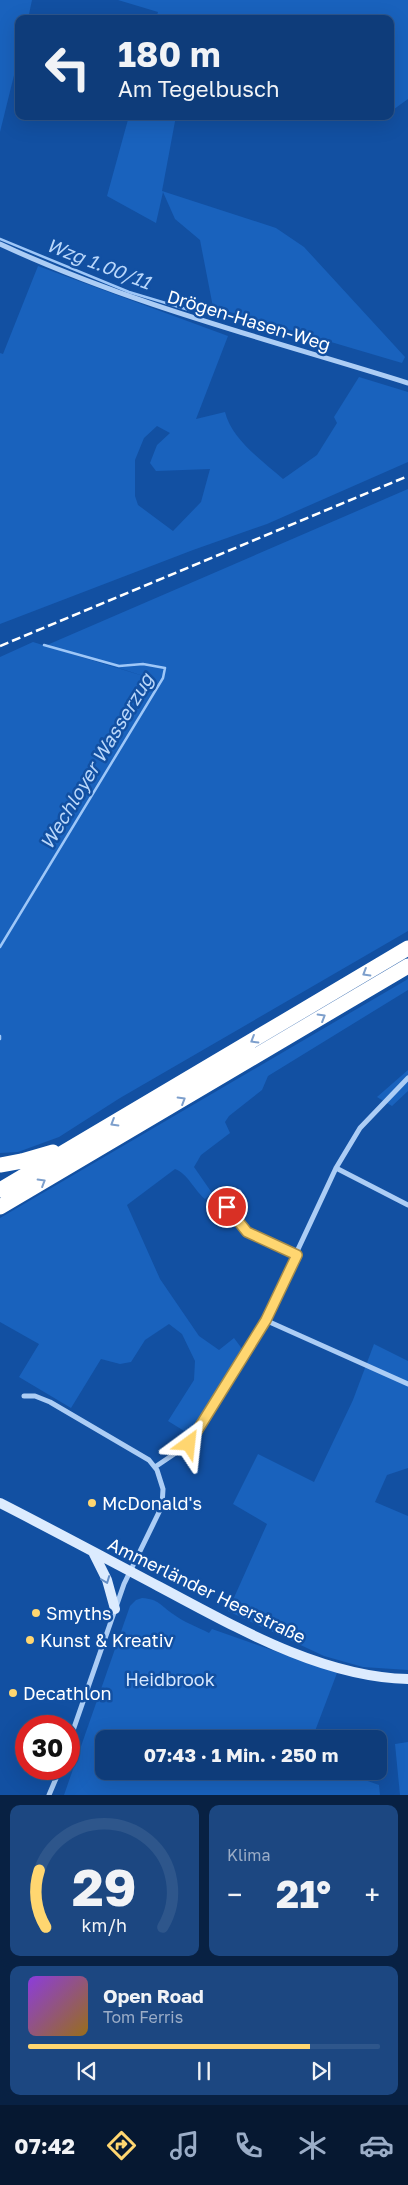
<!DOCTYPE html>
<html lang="de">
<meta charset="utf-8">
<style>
:root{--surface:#0e3c7a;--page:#1c4781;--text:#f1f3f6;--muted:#9badc7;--line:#2e568b;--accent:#ffd670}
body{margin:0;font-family:"Golos Text",sans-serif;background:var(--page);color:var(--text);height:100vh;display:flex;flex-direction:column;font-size:19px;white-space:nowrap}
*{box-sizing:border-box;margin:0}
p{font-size:16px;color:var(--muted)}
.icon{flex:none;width:28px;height:28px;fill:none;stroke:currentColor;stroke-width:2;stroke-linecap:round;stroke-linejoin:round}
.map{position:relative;height:1795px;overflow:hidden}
.details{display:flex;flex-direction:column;gap:10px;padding:10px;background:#082143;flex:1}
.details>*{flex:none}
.top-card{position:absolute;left:15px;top:15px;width:379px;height:105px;border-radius:10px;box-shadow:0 5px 20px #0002,0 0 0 1px var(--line);background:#0e3c7a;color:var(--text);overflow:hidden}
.speed{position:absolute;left:15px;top:1715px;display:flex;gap:10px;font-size:25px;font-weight:700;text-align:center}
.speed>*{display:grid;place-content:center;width:65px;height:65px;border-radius:50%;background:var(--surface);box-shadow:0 5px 20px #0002,0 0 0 1px var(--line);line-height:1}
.speed .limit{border:8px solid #d22;background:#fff;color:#111}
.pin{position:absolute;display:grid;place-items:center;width:42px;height:42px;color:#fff;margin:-21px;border:2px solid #fff;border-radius:50%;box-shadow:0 1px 5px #0007}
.me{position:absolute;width:55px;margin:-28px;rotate:30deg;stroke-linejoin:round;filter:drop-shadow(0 0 4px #0008)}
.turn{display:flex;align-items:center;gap:18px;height:105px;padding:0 20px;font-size:22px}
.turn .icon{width:65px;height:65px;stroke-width:2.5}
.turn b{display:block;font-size:35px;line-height:42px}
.big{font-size:38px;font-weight:700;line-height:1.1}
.details .widget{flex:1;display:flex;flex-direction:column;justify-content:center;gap:8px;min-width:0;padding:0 18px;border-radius:10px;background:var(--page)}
.details .dial{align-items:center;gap:0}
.dial svg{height:130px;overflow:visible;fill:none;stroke:var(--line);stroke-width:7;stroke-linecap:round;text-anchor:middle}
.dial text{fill:var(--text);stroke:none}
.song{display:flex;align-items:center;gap:15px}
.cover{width:60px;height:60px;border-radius:8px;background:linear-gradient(135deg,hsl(270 70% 55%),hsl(40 70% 35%))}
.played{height:5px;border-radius:2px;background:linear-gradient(90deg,var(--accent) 80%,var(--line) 80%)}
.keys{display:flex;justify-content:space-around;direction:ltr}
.heat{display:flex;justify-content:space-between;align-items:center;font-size:28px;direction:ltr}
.details .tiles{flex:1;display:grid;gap:10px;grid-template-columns:1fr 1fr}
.widget:last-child{grid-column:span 2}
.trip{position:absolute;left:95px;top:1730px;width:292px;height:50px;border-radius:10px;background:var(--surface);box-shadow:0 5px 20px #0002,0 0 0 1px var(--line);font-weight:700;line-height:50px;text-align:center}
.tab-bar{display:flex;height:80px;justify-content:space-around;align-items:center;background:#061831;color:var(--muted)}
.tab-bar .icon{width:35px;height:35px}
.tab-bar .active{color:var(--accent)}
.tab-bar b{font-size:22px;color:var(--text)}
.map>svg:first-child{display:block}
.green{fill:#1962bd;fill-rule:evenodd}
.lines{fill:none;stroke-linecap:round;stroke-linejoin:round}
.stream{stroke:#9ec7f8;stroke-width:2.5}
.street{stroke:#accdf5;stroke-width:5}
.secondary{stroke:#dcebfe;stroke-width:10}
.highway{stroke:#fff;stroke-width:15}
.rail{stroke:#fff;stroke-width:2.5;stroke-dasharray:9 4;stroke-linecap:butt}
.oneway{stroke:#7d9fcc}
.oneway2{stroke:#638ec7}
.route-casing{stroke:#a68b49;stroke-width:12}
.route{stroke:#ffd670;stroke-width:9}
.poi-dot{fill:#ffd670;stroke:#1250a2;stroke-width:2}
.labels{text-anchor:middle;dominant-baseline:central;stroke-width:5;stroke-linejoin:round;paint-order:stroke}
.street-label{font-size:18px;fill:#fff;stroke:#1250a2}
.poi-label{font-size:18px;fill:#fff;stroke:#1250a2;text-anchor:start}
.park-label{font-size:18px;fill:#d5e7fe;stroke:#1250a2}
.water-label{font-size:19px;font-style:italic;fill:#b9d7fb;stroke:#1250a2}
</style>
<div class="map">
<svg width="408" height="1795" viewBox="0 0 408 1795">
<rect width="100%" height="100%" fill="#1250a2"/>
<path class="green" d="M0,0H32L28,19H19V55L0,132Z
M118,0H408V99L390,112V19H156L158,12Z
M129,116H176L162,191L276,228L304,247L405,357L402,363L213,307L200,240L175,219L163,192L156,223L107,196Z
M38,266L228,336L196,419L225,412C232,440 262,460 283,479L317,455L337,423L334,417L359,377L408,392V462L267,524L193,550L0,624V353L3,354ZM157,426L170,433L157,445L150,463L156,471L210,469L201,502L173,531L138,505L135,496V460L144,438Z
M408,489V931L120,1098L59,1137L18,1152L0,1153V657L33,642L153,679L47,645Z
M408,979V990L268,1076L262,1090L229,1116L225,1122L230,1133L201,1155L194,1167L212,1193L205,1199C194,1190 188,1174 175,1169L127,1205L160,1279L199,1336L219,1350L234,1338L243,1350L189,1434L168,1421L194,1380L195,1361L182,1334L169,1324L145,1340L131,1362L120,1364L101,1359L71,1408L19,1377L39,1344L0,1322V1218Z
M408,1070V1091L392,1106L377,1097Z
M374,1344L408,1361V1468L387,1475L375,1502L408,1516V1670L363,1667L324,1656L228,1611L267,1524L233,1504L258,1454L314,1482L353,1400Z
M142,1598C159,1599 161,1606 173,1614C183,1622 198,1627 209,1633L212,1629L337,1673L312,1739H104V1771H339L379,1785L380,1795H64L130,1606L136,1600Z
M408,1742V1795H400L395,1744Z"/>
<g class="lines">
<path class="stream" d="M0,239L129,292L189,310
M0,947L163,678L165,668L143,664L119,666L44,645
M0,1036V1039"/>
<path class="street" d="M0,244C131,305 271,340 408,383
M336,1168L408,1205
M239,1192L227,1207L247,1232L297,1255
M265,1320L408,1384
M24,1396H35L50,1402L149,1460L157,1470L163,1489L162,1506L124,1584L69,1742
M155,1467L189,1444L265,1320L336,1168L360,1128L408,1078
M49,1795L60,1769"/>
<path class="secondary" d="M0,1503C53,1530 105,1558 158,1586C234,1626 320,1677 408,1679
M93,1552L107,1580L115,1609"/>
<path class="highway" d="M0,1165L22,1161L53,1152
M0,1190L408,948
M0,1207L408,966"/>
<path class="rail" d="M0,646L408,476"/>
</g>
<defs><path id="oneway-chevron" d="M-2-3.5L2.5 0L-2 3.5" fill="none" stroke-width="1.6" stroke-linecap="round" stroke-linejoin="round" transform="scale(1.25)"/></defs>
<g class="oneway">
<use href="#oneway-chevron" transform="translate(366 973) rotate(149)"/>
<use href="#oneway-chevron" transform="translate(322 1017) rotate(-31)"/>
<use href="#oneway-chevron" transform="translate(254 1040) rotate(149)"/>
<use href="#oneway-chevron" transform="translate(182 1100) rotate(-31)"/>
<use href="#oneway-chevron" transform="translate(114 1123) rotate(149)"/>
<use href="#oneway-chevron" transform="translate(42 1182) rotate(-31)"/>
</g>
<use class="oneway2" href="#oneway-chevron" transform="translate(106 1580) rotate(69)"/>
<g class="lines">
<defs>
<path id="route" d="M189,1444L266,1320L297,1255L247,1232L227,1207"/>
</defs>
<use href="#route" class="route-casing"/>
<use href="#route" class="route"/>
</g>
<g class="poi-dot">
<circle cx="92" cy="1503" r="5"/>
<circle cx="36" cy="1613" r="5"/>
<circle cx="30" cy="1640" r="5"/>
<circle cx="13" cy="1693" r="5"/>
</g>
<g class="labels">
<g class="street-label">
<text transform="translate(249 320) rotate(17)">Drögen-Hasen-Weg</text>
<text transform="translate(207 1590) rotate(26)">Ammerländer Heerstraße</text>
</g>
<g class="poi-label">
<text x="102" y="1503">McDonald's</text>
<text x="46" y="1613">Smyths</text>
<text x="40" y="1640">Kunst &amp; Kreativ</text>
<text x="23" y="1693">Decathlon</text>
</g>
<g class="park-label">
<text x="170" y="1679">Heidbrook</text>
</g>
<g class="water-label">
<text transform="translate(99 263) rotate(21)">Wzg 1.00/11</text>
<text transform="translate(96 761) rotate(-59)">Wechloyer Wasserzug</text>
</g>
</g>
</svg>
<div class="speed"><div class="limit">30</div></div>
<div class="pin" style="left:227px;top:1207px;background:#d93025"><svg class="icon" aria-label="arrive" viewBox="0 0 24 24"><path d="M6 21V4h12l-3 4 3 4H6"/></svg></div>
<svg class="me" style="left:189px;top:1444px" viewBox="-20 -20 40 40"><path d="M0-17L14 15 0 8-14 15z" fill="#ffd670" stroke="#fff" stroke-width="4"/></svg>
<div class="trip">07:43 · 1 Min. · 250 m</div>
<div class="top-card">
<div class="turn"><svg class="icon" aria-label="left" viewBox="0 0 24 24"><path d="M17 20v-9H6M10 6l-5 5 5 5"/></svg><div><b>180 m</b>Am Tegelbusch</div></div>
</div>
</div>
<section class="details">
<div class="tiles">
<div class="widget dial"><svg viewBox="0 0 100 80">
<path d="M14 69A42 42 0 1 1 86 69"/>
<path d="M14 69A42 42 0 0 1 10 34" stroke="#ffd670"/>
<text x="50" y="56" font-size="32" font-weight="700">29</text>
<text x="50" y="72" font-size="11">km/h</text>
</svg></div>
<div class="widget"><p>Klima</p>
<div class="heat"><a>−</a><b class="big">21°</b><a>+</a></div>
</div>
<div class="widget">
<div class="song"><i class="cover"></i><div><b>Open Road</b><p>Tom Ferris</p></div></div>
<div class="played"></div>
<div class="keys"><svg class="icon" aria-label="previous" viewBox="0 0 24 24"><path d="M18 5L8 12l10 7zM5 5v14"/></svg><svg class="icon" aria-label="pause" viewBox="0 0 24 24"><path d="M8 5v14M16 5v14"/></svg><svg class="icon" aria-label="next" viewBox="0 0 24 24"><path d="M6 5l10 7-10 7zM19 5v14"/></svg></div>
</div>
</div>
</section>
<nav class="tab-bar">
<b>07:42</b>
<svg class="icon active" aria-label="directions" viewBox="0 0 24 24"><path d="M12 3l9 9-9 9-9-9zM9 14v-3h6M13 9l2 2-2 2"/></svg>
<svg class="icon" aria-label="music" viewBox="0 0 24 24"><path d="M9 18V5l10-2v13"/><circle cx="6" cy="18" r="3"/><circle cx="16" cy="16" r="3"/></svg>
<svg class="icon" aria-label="phone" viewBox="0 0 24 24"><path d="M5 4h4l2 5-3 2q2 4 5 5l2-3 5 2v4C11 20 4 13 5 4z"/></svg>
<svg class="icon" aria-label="climate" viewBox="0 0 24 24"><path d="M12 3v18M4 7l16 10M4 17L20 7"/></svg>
<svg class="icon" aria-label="car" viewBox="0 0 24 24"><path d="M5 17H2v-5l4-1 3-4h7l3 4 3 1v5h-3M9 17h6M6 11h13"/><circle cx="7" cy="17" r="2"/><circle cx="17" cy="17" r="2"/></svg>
</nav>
